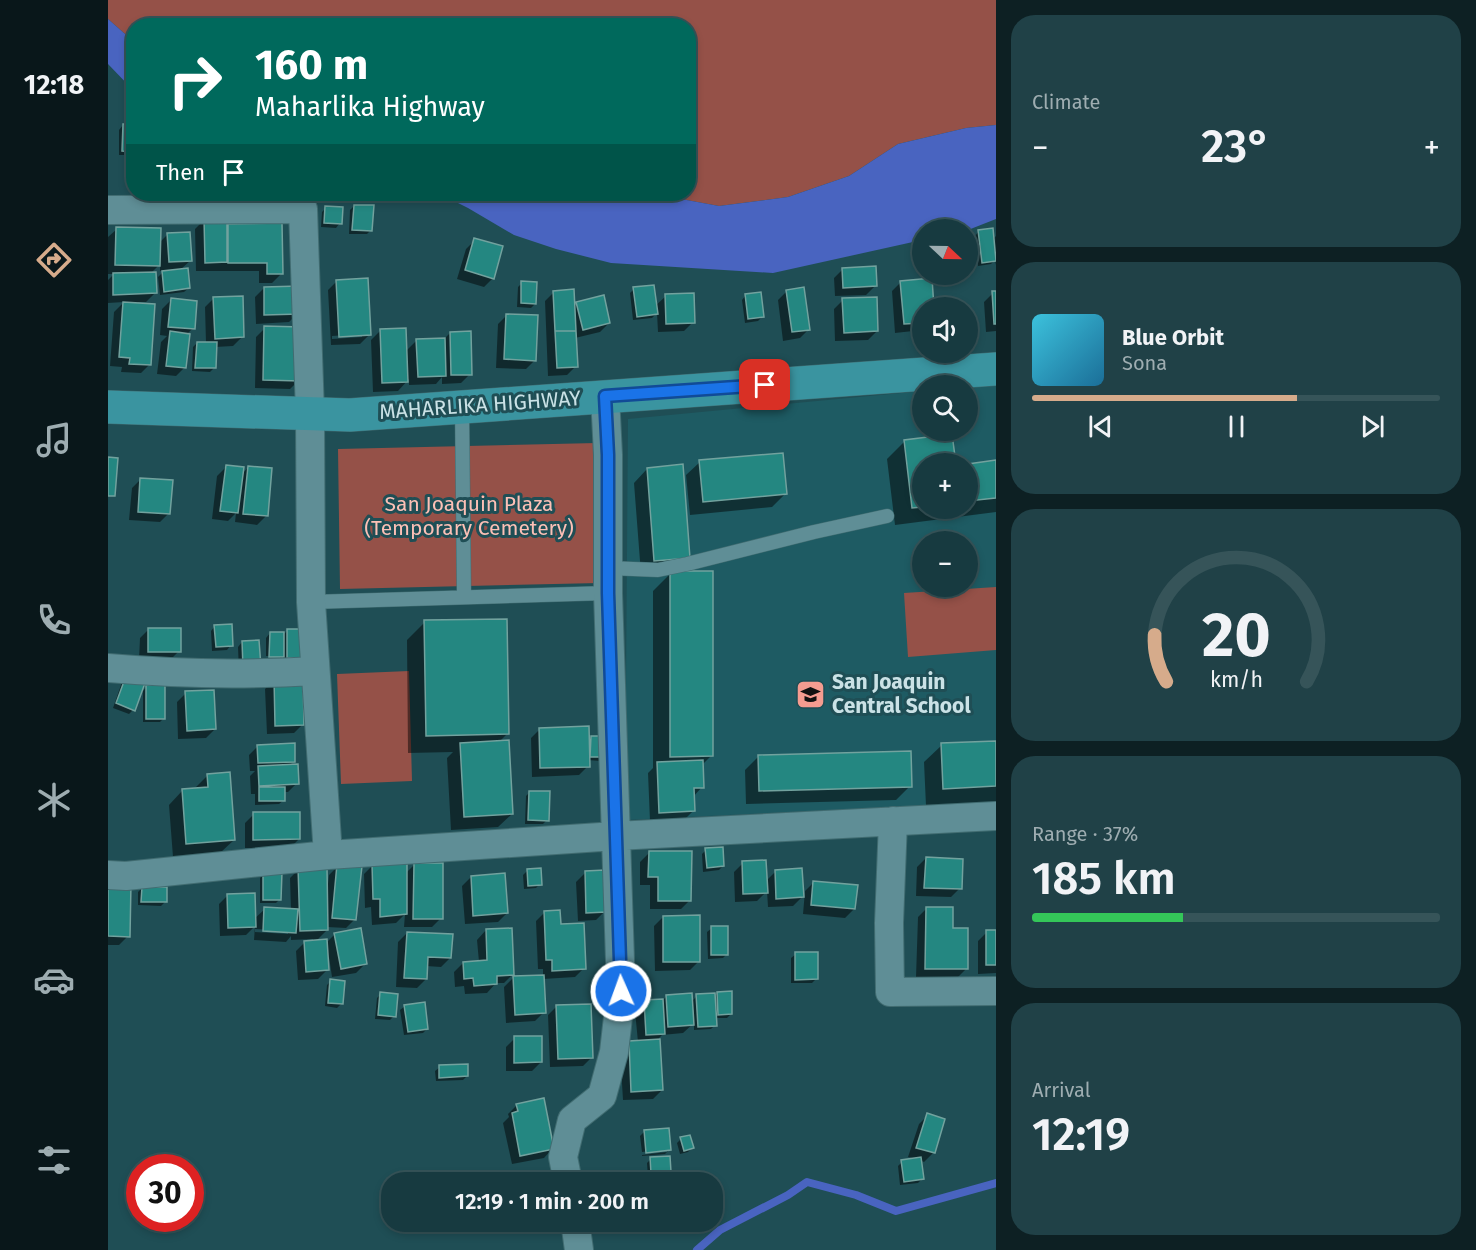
<!DOCTYPE html>
<meta charset="utf-8">
<style>
:root{--surface:#173a40;--page:#204147;--text:#f1f3f6;--muted:#9eadb1;--line:#365459;--accent:#d6ab8b}
body{margin:0;font-family:"Fira Sans",sans-serif;background:var(--page);color:var(--text);height:100vh;display:flex;flex-direction:column;font-size:22px;white-space:nowrap}
*{box-sizing:border-box;margin:0}
p{font-size:20px;color:var(--muted)}
.icon{flex:none;width:33px;height:33px;fill:none;stroke:currentColor;stroke-width:2;stroke-linecap:round;stroke-linejoin:round}
.map{position:relative;flex:1;overflow:hidden}
.sheet{display:flex;flex-direction:column;gap:15px;padding:15px;background:#0d2023;width:480px}
.sheet>*{flex:none}
.hud{position:absolute;left:18px;top:18px;width:570px;height:183px;border-radius:24px;box-shadow:0 3px 9px #0003,0 0 0 2px var(--line);background:#00695c;color:#fff;overflow:hidden}
.needle{width:39px;rotate:112deg}
.fabs{position:absolute;left:804px;top:219px;display:grid;gap:12px}
.fabs a{display:grid;place-items:center;width:66px;height:66px;border-radius:50%;background:var(--surface);box-shadow:0 3px 9px #0003,0 0 0 2px var(--line);font-size:30px}
.speed{position:absolute;left:18px;top:1154px;display:flex;gap:12px;font-size:30px;font-weight:700;text-align:center}
.speed>*{display:grid;place-content:center;width:78px;height:78px;border-radius:50%;background:var(--surface);box-shadow:0 3px 9px #0003,0 0 0 2px var(--line);line-height:1}
.speed .limit{border:9px solid #d22;background:#fff;color:#111}
.pin{position:absolute;display:grid;place-items:center;width:51px;height:51px;color:#fff;margin:-26px;border-radius:12px;box-shadow:0 3px 9px #0006}
.me{position:absolute;width:66px;margin:-33px;rotate:358deg;stroke-linejoin:round;filter:drop-shadow(0 0 4px #0008)}
.turn{display:flex;align-items:center;gap:21px;height:126px;padding:0 30px;font-size:27px}
.turn .icon{width:78px;height:78px;stroke-width:2.5}
.turn b{display:block;font-size:42px;line-height:51px}
.then{display:flex;align-items:center;height:57px;padding:0 30px;background:#0003;gap:12px;font-size:22px}
.big{font-size:45px;font-weight:600;line-height:1.1}
.sheet .tile{flex:1;display:flex;flex-direction:column;justify-content:center;gap:9px;min-width:0;padding:0 21px;border-radius:24px;background:var(--page)}
.sheet .dial{align-items:center;gap:0}
.dial svg{height:156px;overflow:visible;fill:none;stroke:var(--line);stroke-width:7;stroke-linecap:round;text-anchor:middle}
.dial text{fill:var(--text);stroke:none}
.song{display:flex;align-items:center;gap:18px}
.cover{width:72px;height:72px;border-radius:9px;background:linear-gradient(135deg,hsl(190 70% 55%),hsl(200 70% 35%))}
.played{height:6px;border-radius:3px;background:linear-gradient(90deg,var(--accent) 65%,var(--line) 65%)}
.keys{display:flex;justify-content:space-around;direction:ltr}
.heat{display:flex;justify-content:space-between;align-items:center;font-size:33px;direction:ltr}
.charge{height:9px;border-radius:4px;background:linear-gradient(90deg,#34c759 37%,var(--line) 0)}
.trip{position:absolute;left:273px;top:1172px;width:342px;height:60px;border-radius:24px;background:var(--surface);box-shadow:0 3px 9px #0003,0 0 0 2px var(--line);font-weight:600;line-height:60px;text-align:center}
main{display:flex;flex:1;min-height:0}
.tabs{display:flex;flex-direction:column;width:108px;justify-content:space-around;align-items:center;background:#09171a;color:var(--muted)}
.tabs .icon{width:42px;height:42px}
.tabs .current{color:var(--accent)}
.tabs b{font-size:27px;color:var(--text)}
.map>svg:first-child{display:block}
.built{fill:#1e5b63;fill-rule:evenodd}
.green{fill:#955148}
.water{fill:#4964c0}
.shadow{fill:#0007;fill-rule:evenodd}
.lines{fill:none;stroke-linecap:round;stroke-linejoin:round}
.stream{stroke:#4964c0;stroke-width:8}
.building{fill:#248781;stroke:#72a29e;stroke-width:1.5}
.service-casing{stroke:#416c71;stroke-width:15}
.minor-casing{stroke:#416c71;stroke-width:30}
.trunk-casing{stroke:#416c71;stroke-width:34}
.service{stroke:#5f8e96;stroke-width:14}
.minor{stroke:#5f8e96;stroke-width:28}
.trunk{stroke:#3a94a0;stroke-width:33}
.route-casing{stroke:#114b97;stroke-width:15}
.route{stroke:#1a73e8;stroke-width:10}
.labels{text-anchor:middle;dominant-baseline:central;stroke-width:6;stroke-linejoin:round;paint-order:stroke}
.street-label{font-size:21px;fill:#cae2e6;stroke:#1f4e55}
.park-label{font-size:21px;fill:#fcc0b6;stroke:#1f4e55}
.poi-label{font-size:21px;font-weight:bold;fill:#cae2e6;stroke:#1f4e55;text-anchor:start}
</style>
<main>
<nav class="tabs">
<b>12:18</b>
<svg class="icon current" aria-label="directions" viewBox="0 0 24 24"><path d="M12 3l9 9-9 9-9-9zM9 14v-3h6M13 9l2 2-2 2"/></svg>
<svg class="icon" aria-label="music" viewBox="0 0 24 24"><path d="M9 18V5l10-2v13"/><circle cx="6" cy="18" r="3"/><circle cx="16" cy="16" r="3"/></svg>
<svg class="icon" aria-label="phone" viewBox="0 0 24 24"><path d="M5 4h4l2 5-3 2q2 4 5 5l2-3 5 2v4C11 20 4 13 5 4z"/></svg>
<svg class="icon" aria-label="climate" viewBox="0 0 24 24"><path d="M12 3v18M4 7l16 10M4 17L20 7"/></svg>
<svg class="icon" aria-label="car" viewBox="0 0 24 24"><path d="M5 17H2v-5l4-1 3-4h7l3 4 3 1v5h-3M9 17h6M6 11h13"/><circle cx="7" cy="17" r="2"/><circle cx="17" cy="17" r="2"/></svg>
<svg class="icon" aria-label="filters" viewBox="0 0 24 24"><path d="M4 7h16M4 17h16"/><circle cx="9" cy="7" r="2"/><circle cx="15" cy="17" r="2"/></svg>
</nav>
<div class="map">
<svg width="888" height="1250" viewBox="0 0 888 1250">
<rect width="100%" height="100%" fill="#1f4e55"/>
<path class="built" d="M888,385V802L517,820L520,419L814,391V430H860V387ZM814,464H860V508H814ZM814,542H860V586H814Z"/>
<path class="green" d="M0,0H888V125L858,128L790,144L741,176L680,197L611,206L546,194H580V26H26L25,41L0,19Z
M489,443L492,583L232,589L230,449Z
M888,587V650L800,657L796,593Z
M301,671L304,781L233,784L229,674Z"/>
<path class="water" d="M0,19L25,41V90L0,64Z
M888,125V219L860,230H814V240L665,273L503,263L448,249L406,235L360,208L332,194H546L611,206L680,197L741,176L790,144L858,128Z"/>
<path class="shadow" d="M15,125L26,126V153L23,155H11V130Z
M119,194H146L139,201L118,199Z
M246,206L263,230L259,234H241L242,210Z
M218,208L232,223L228,228L213,227L214,212Z
M96,220L117,225H173V274L164,283H151V271H88L87,229Z
M9,229L51,243L60,234L82,261L72,270L81,288L76,292L52,295L50,277L57,270L52,271V264L42,274L47,293L38,302H30L42,364L33,373L13,372L14,367L2,366L6,312L16,302L0,303V280L6,274H0V237Z
M871,231L885,239L888,236V265L887,260L883,264L870,266L867,236Z
M367,240L385,278L376,287L349,279L358,249Z
M735,269L767,286L758,295L727,296L726,278Z
M229,281L261,335L252,344L223,345L220,290ZM254,334V337L224,339V336Z
M793,282L814,308V330L787,333L784,291Z
M414,283L427,304L423,308L409,307L410,287Z
M156,288L190,313L181,322L148,324L147,297Z
M526,289L547,306L558,296L585,322L576,331L550,332L549,313L544,318L525,320L522,293Z
M679,291L701,329L692,338L675,341L670,300Z
M446,292L465,307L469,304L501,323L492,332L467,338L468,366L459,375L440,376L437,301Z
M885,293H888V331L878,332L876,302Z
M638,295L654,317L650,321L637,323L634,300Z
M106,298L134,337L125,346L107,347L106,368L102,372L84,371L85,347L89,343H98L97,307Z
M63,300L85,328L80,333L77,367L68,376L49,374L53,342L59,336L52,335L54,309Z
M735,300L769,331L760,340L727,341L726,309Z
M399,315L427,360L418,369L388,368L390,324Z
M157,328L191,380L182,389L147,388L148,337Z
M272,331L297,352L309,340L336,339L342,333L362,374L353,383L334,384V377L328,384L301,385V379L290,391L265,392L263,340Z
M797,441L814,464V508H860V465L888,462V512L787,525L779,459Z
M592,462L677,494L664,507L582,515L578,475Z
M118,467L133,474L140,468L158,516L149,525L127,522L128,513L120,521L104,519L109,476Z
M539,469L581,558L566,573L603,756L593,766L594,787L585,797L586,810L577,819L542,821L540,773L545,768V591L564,572L533,574L526,483Z
M33,479L61,513L52,522L21,520L24,488Z
M317,622L399,734L391,742L404,814L390,827L343,830L339,758L345,752L300,753L299,640Z
M107,626L123,645L119,650L104,651L103,631Z
M41,629L71,651L62,660H31L32,638Z
M179,631L192,657L175,662V656L172,659V656H158V638L162,633L174,636Z
M134,642L147,671L131,672L130,647Z
M166,680L195,724L186,733L159,734L157,689Z
M14,682L25,710L21,714L5,708Z
M39,686L56,718L52,722H35V691Z
M78,693L107,729L98,738L70,739L69,702Z
M432,729L479,741L483,737L497,738L492,761L480,760V766L471,775L424,777L423,738Z
M888,742V803L818,806L816,762L834,745Z
M150,746L186,761L181,766L189,783L180,792H175L176,800L171,804L147,805V794H143L142,776L147,771H142L141,755Z
M651,756L802,786L788,800L638,804L637,770Z
M99,776L126,840L112,853L65,857L61,805L74,791L86,789Z
M422,792L439,820L435,824H417L418,796Z
M146,814L191,839L182,848H137V823Z
M598,850L615,866L611,870L595,872L594,854Z
M541,853L582,900L573,909H542V885H532V862Z
M818,858L852,888L843,897L808,896L809,867Z
M635,863L658,881L668,871L694,897L685,906L660,907L659,891L649,901L627,902L626,872Z
M265,865L298,873L306,865L333,918L324,927H296L297,914L288,923L264,925L263,907L257,908L256,874Z
M230,866L247,919L238,928L219,927V930L207,942L217,944L227,934L257,964L248,973L224,977L221,957L218,958L219,970L210,979L190,980L188,951L197,942H205V939L183,940V936L178,942L146,940L147,926L138,935L112,936L111,904L120,895L146,919L157,909L183,910L182,878L191,869L220,884L221,875ZM147,929L180,931V934L147,932Z
M420,870L432,884L428,888L416,889L415,875Z
M156,873L172,899L168,903H152V878Z
M477,873L497,911L488,920L470,921L468,882Z
M363,877L399,913L390,922L357,924L354,886Z
M706,882L746,909L737,918L695,914L697,891Z
M0,884L20,936L11,945H0Z
M34,888L57,902L53,906L30,905V892Z
M819,908L843,929L858,969L849,978L808,977L810,917Z
M437,912L452,926L476,968L467,977L435,979L436,1012L427,1021L398,1023L396,987L405,978L435,976V969H430L428,921Z
M555,917L591,961L582,970L547,971L546,926Z
M604,928L619,954L615,958L600,959L599,932Z
M378,930L405,974L396,983H388L379,993L357,994L356,986L347,987L346,972L355,963L371,962L369,940Z
M879,932H888V973L870,974V941Z
M299,933L342,958L333,967L318,966V979L309,988L288,987L290,942Z
M688,954L708,979L704,983H683V958Z
M223,981L234,1003L229,1008L217,1006L219,985Z
M610,993L623,1014L619,1018H607V1025L603,1029L586,1030V1023L575,1033L554,1035L551,1038L554,1090L545,1099L515,1100L512,1051L521,1042H530L527,1011L536,1001L555,1000L558,997L583,1002L589,996L606,997Z
M273,994L286,1016L282,1020L267,1019L269,998Z
M297,1006L319,1029L315,1033L296,1035L292,1010Z
M449,1006L484,1057L475,1066L442,1067L440,1015Z
M407,1038L433,1062L424,1071H398V1047Z
M332,1067L359,1076L355,1080L328,1081L327,1071Z
M409,1105L445,1148L436,1158L404,1164L395,1123L401,1117L400,1114Z
M820,1115L825,1153L816,1162L811,1160L814,1179L810,1183L792,1185L790,1166L794,1162L809,1159L800,1157L811,1124Z
M536,1132L561,1150L559,1152V1149L534,1152L532,1136Z
M573,1139L584,1148L580,1152L572,1154L569,1143Z
M559,1152L557,1154L534,1156V1155Z
M543,1159L562,1171L557,1176L540,1177L539,1163Z"/>
<g class="lines">
<path class="stream" d="M589,1250L612,1230L680,1195L699,1182L748,1195L788,1211L888,1183"/>
</g>
<path class="building" d="M15,124H26V152L14,151Z
M246,205H266L264,231L244,230Z
M217,206L235,207L234,224L216,223Z
M96,218H119V262L97,263Z
M174,223L175,274H159V263H120V224Z
M8,227L53,228L52,266L7,265Z
M885,228L888,261L874,263L870,230Z
M82,232L84,261L61,262L59,233Z
M366,238L395,246L386,279L357,270Z
M768,266L769,286L735,288L734,268Z
M80,268L82,288L56,292L54,271Z
M48,272L49,293L5,295V273Z
M260,278L263,335L231,337L228,280Z
M824,278L826,308H814V323L796,324L792,281Z
M413,281L429,282L428,304L413,303Z
M546,285L550,314L529,317L525,287Z
M191,286L192,314L156,315V287Z
M696,287L702,330L684,332L678,290Z
M466,289L468,331H447L445,291Z
M884,291H888V324H886Z
M653,292L656,317L640,319L637,294Z
M586,293L587,323L558,324L557,294Z
M496,295L502,323L475,330L468,302Z
M135,296L136,337L107,339L105,297Z
M769,297L770,331L736,333L734,298Z
M63,298L89,301L87,329L60,327Z
M15,302L47,304L43,365L21,364L22,358L11,357Z
M398,314L430,315L428,361L396,359Z
M156,326L194,327L192,381L155,380Z
M298,328L300,382L274,383L272,329Z
M62,331L82,334L78,368L58,366Z
M363,331L364,375H343L342,332Z
M447,331H468L470,367L449,368Z
M337,338L338,376L310,377L308,339Z
M89,342H109L108,368H87Z
M844,434L848,464H814V507L804,508L796,440Z
M675,453L679,494L595,502L591,460Z
M0,457L10,458L7,496H0Z
M888,460V498L860,501V464Z
M575,464L582,558L546,561L539,468Z
M118,465L136,467L130,513L112,511Z
M140,466L164,468L160,516L135,514Z
M32,478L65,480L62,514L30,512Z
M562,571H605V756L562,757Z
M399,619L401,734L318,736L316,620Z
M124,624L125,646L108,647L106,625Z
M40,628H73V652H40Z
M179,629H194V658H179Z
M162,632H176V657H161Z
M151,640L153,667L135,668L134,641Z
M18,676L37,683L27,711L8,703Z
M195,677L196,725L167,726L166,678Z
M57,684V719H38V685Z
M106,690L108,729L79,731L77,691Z
M481,726L482,767L432,768L431,728Z
M483,736H498V757H482Z
M401,740L405,814L356,817L352,743Z
M888,741V786L835,789L833,743Z
M187,743V762L150,763L149,745Z
M803,751L804,787L651,791L650,755Z
M595,760L596,788H586L587,811L551,813L549,762Z
M190,764L191,784L151,786L150,766Z
M122,772L127,840L78,844L74,789L100,787L99,774Z
M151,787H177V801H151Z
M421,791H442L441,821L420,820Z
M145,812H192V839L145,840Z
M615,847L616,866L599,868L597,848Z
M541,851H584L583,901H550V877H540Z
M818,857L855,859L854,889L816,888Z
M658,860L660,893L635,894L634,861Z
M299,861V914L272,917V899H265L264,864Z
M306,863H335V919H305Z
M229,864L254,866L248,920L224,918Z
M190,867H219L220,930L192,931Z
M433,868L434,885L420,886L419,869Z
M694,868L696,897L668,899L667,870Z
M497,870L499,912L478,913L477,871Z
M155,872H174L173,900H155Z
M397,873L400,913L365,916L363,876Z
M705,881L750,885L747,909L703,905Z
M0,882L23,883L22,937L0,936Z
M34,887H59V902H33Z
M147,893L148,927L120,928L119,894Z
M156,907L190,909L188,933L155,931Z
M818,907H845V928H860V969H817Z
M452,910L453,924L476,923L478,969L444,971V960H438L436,911Z
M592,915V962H555V916Z
M603,926H620V955H603Z
M253,928L259,964L233,969L226,933Z
M404,928L406,975L389,976V984L366,986L365,978L356,979L355,962L379,960L378,929Z
M878,930H888V965H878Z
M299,932L345,934L343,958L320,957L319,979L296,978Z
M219,939L221,970L198,972L196,941Z
M687,952H710V979L687,980Z
M436,975L438,1013L407,1015L405,976Z
M222,979L237,981L235,1004L220,1003Z
M624,991V1014L610,1015L609,992Z
M272,992L290,994L288,1017L270,1015Z
M584,993L586,1025L560,1027L558,995Z
M607,993L609,1026L590,1027L588,994Z
M555,999L557,1034L538,1035L536,1000Z
M317,1002L320,1029L300,1032L296,1005Z
M483,1004L485,1058L450,1059L448,1005Z
M406,1036H434V1062L406,1063Z
M552,1039L555,1090L523,1092L521,1041Z
M360,1064V1076L331,1078V1065Z
M436,1098L446,1149L412,1156L404,1113L410,1111L408,1104Z
M819,1113L837,1119L827,1153L808,1148Z
M561,1128L563,1150L538,1153L536,1130Z
M582,1135L586,1148L576,1151L572,1137Z
M562,1156L563,1172L543,1174L542,1157Z
M813,1157L816,1179L796,1182L793,1160Z"/>
<g class="lines">
<defs>
<path id="service" d="M354,407L356,597
M500,568L550,570L579,564L706,532L779,516
M203,602L500,593"/>
<path id="minor" d="M0,210L195,209L202,413L203,602L220,855
M0,668C69,674 138,675 207,671
M785,821L781,923L782,992L888,991
M0,875L18,876L220,855L508,836L888,816
M460,1182L455,1157L464,1120L494,1096L506,1052L513,991L500,593V455L497,396
M467,1221L471,1250"/>
<path id="trunk" d="M0,407L242,415L888,369"/>
</defs>
<use href="#service" class="service-casing"/>
<use href="#minor" class="minor-casing"/>
<use href="#trunk" class="trunk-casing"/>
<use href="#service" class="service"/>
<use href="#minor" class="minor"/>
<use href="#trunk" class="trunk"/>
</g>
<g class="lines">
<defs>
<path id="route" d="M513,991L500,593V455L497,396L657,385"/>
</defs>
<use href="#route" class="route-casing"/>
<use href="#route" class="route"/>
</g>
<defs>
<symbol id="school-square" viewBox="-11 -11 22 22"><rect x="-9" y="-9" width="18" height="18" rx="4" fill="#f59c90" stroke="#1f4e55"/><path d="M0-5L7-2L0 1L-7-2ZM-4 1L0 2.5L4 1V4Q0 6-4 4Z" fill="#111"/></symbol>
</defs>
<g fill-rule="evenodd">
<use href="#school-square" x="686" y="678" width="33" height="33"/>
</g>
<g class="labels">
<g class="street-label">
<text transform="translate(372 405) rotate(-4)">MAHARLIKA HIGHWAY</text>
</g>
<g class="park-label">
<text x="361" y="504">San Joaquin Plaza<tspan x="361" dy="24">(Temporary Cemetery)</tspan></text>
</g>
<g class="poi-label">
<text x="724" y="682">San Joaquin<tspan x="724" dy="24">Central School</tspan></text>
</g>
</g>
</svg>
<div class="fabs">
<a><svg class="needle" viewBox="-14 -14 28 28"><path d="M0-13l5 13h-10z" fill="#e53935"/><path d="M0 13l5-13h-10z" fill="#9eadb1"/></svg></a>
<a><svg class="icon" aria-label="sound" viewBox="0 0 24 24"><path d="M4 9h4l5-4v14l-5-4H4zM17 9q2 3 0 6"/></svg></a>
<a><svg class="icon" aria-label="search" viewBox="0 0 24 24"><circle cx="10" cy="10" r="6"/><path d="M15 15l6 6"/></svg></a>
<a>+</a>
<a>−</a>
</div>
<div class="speed"><div class="limit">30</div></div>
<div class="pin" style="left:657px;top:385px;background:#d93025"><svg class="icon" aria-label="arrive" viewBox="0 0 24 24"><path d="M6 21V4h12l-3 4 3 4H6"/></svg></div>
<svg class="me" style="left:513px;top:991px" viewBox="-20 -20 40 40"><circle r="17" fill="#1a73e8" stroke="#fff" stroke-width="3"/><path d="M0-11L8 9 0 5-8 9z" fill="#fff"/></svg>
<div class="trip">12:19 · 1 min · 200 m</div>
<div class="hud">
<div class="turn"><svg class="icon" aria-label="right" viewBox="0 0 24 24"><path d="M7 20v-9h11M14 6l5 5-5 5"/></svg><div><b>160 m</b>Maharlika Highway</div></div>
<div class="then">Then<svg class="icon" aria-label="arrive" viewBox="0 0 24 24"><path d="M6 21V4h12l-3 4 3 4H6"/></svg></div>
</div>
</div>
<section class="sheet">
<div class="tile"><p>Climate</p>
<div class="heat"><a>−</a><b class="big">23°</b><a>+</a></div>
</div>
<div class="tile">
<div class="song"><i class="cover"></i><div><b>Blue Orbit</b><p>Sona</p></div></div>
<div class="played"></div>
<div class="keys"><svg class="icon" aria-label="previous" viewBox="0 0 24 24"><path d="M18 5L8 12l10 7zM5 5v14"/></svg><svg class="icon" aria-label="pause" viewBox="0 0 24 24"><path d="M8 5v14M16 5v14"/></svg><svg class="icon" aria-label="next" viewBox="0 0 24 24"><path d="M6 5l10 7-10 7zM19 5v14"/></svg></div>
</div>
<div class="tile dial"><svg viewBox="0 0 100 80">
<path d="M14 69A42 42 0 1 1 86 69"/>
<path d="M14 69A42 42 0 0 1 8 45" stroke="#d6ab8b"/>
<text x="50" y="56" font-size="32" font-weight="700">20</text>
<text x="50" y="72" font-size="11">km/h</text>
</svg></div>
<div class="tile"><p>Range · 37%</p><b class="big">185 km</b><div class="charge"></div></div>
<div class="tile"><p>Arrival</p><b class="big">12:19</b></div>
</section>
</main>
